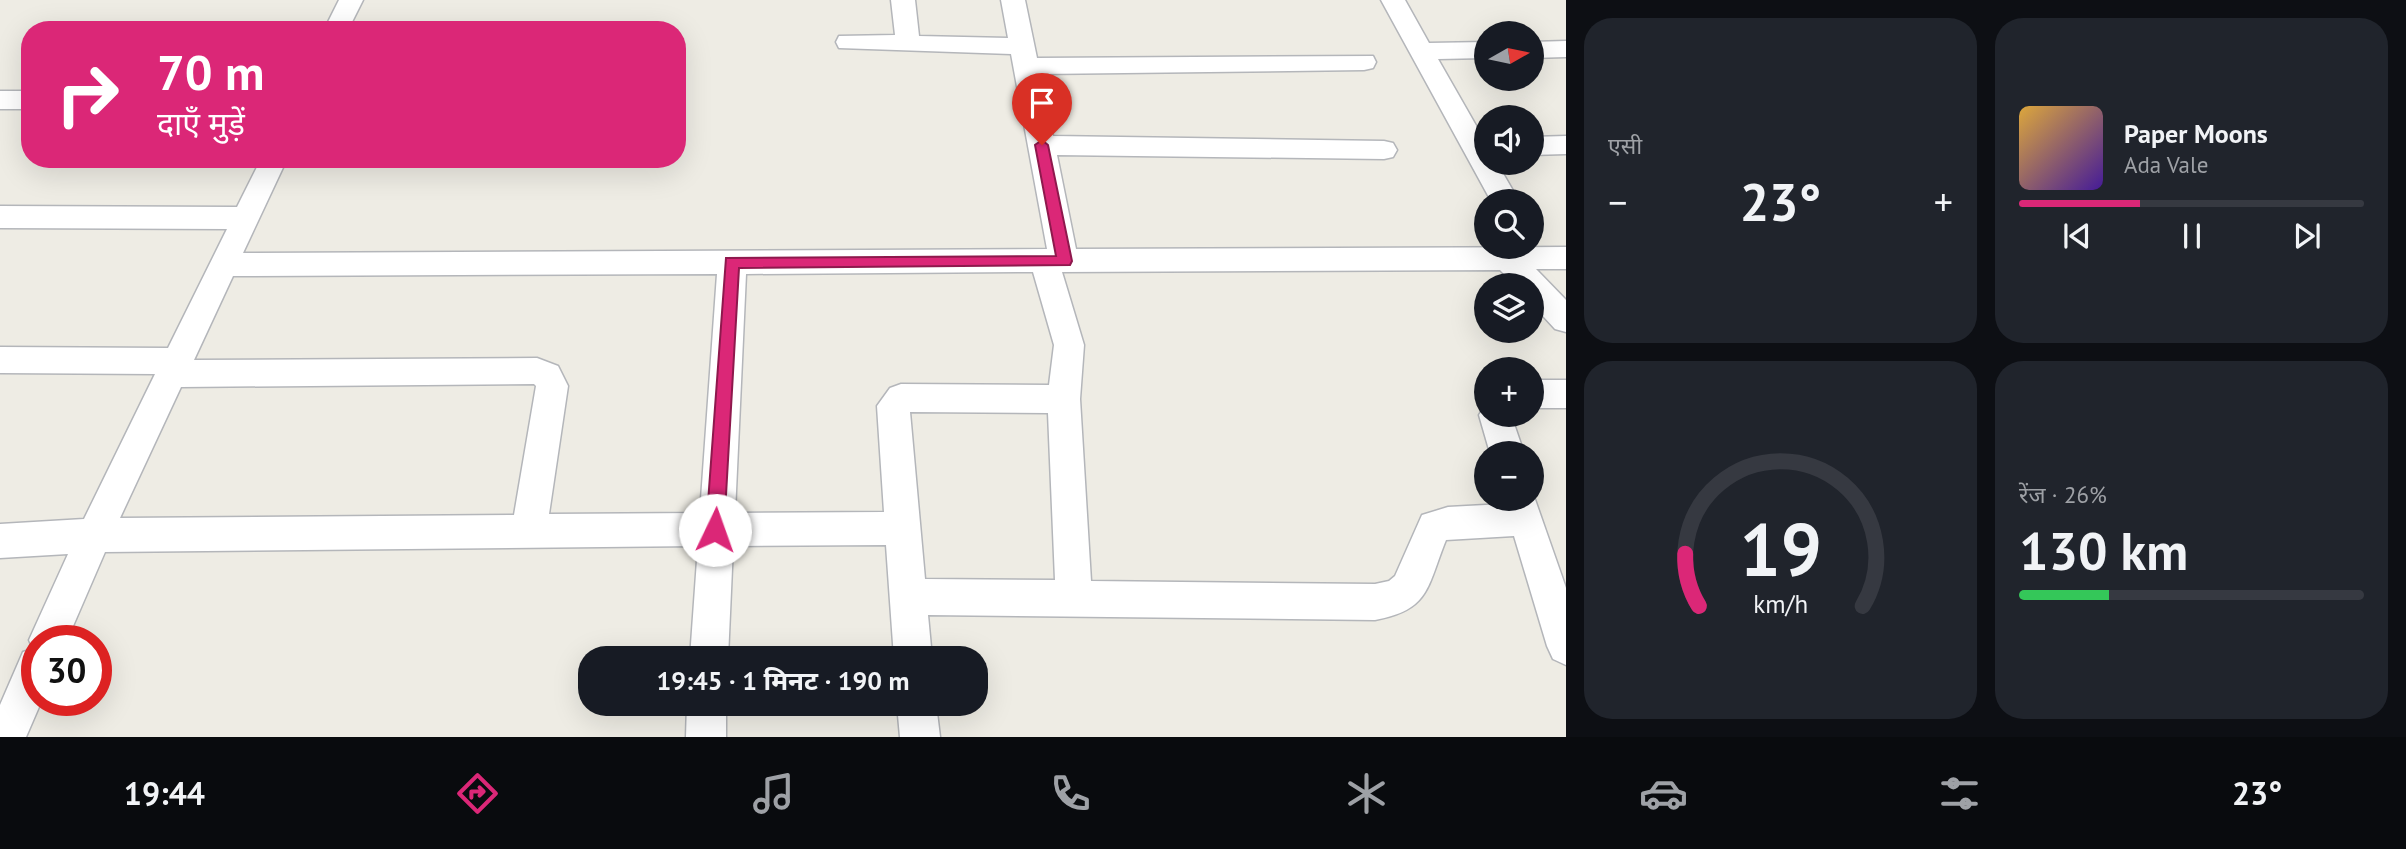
<!DOCTYPE html>
<html lang="hi">
<meta charset="utf-8">
<style>
:root{--surface:#171b24;--page:#20242c;--text:#f1f3f6;--muted:#9ea1a6;--line:#363941;--accent:#db2777}
body{margin:0;font-family:"PT Sans","Noto Sans Devanagari",sans-serif;background:var(--page);color:var(--text);height:100vh;display:flex;flex-direction:column;font-size:26px;white-space:nowrap}
*{box-sizing:border-box;margin:0}
p{font-size:23px;color:var(--muted)}
.icon{flex:none;width:38px;height:38px;fill:none;stroke:currentColor;stroke-width:2;stroke-linecap:round;stroke-linejoin:round}
.map{position:relative;flex:1;overflow:hidden}
.panel{display:flex;flex-direction:column;gap:18px;padding:18px;background:#0d0f14;width:840px}
.panel>*{flex:none}
.hud{position:absolute;left:21px;top:21px;width:665px;height:147px;border-radius:28px;box-shadow:0 7px 28px #0002;background:#db2777;color:#fff;overflow:hidden}
.needle{width:46px;rotate:81deg}
.tools{position:absolute;left:1474px;top:21px;display:grid;gap:14px}
.tools a{display:grid;place-items:center;width:70px;height:70px;border-radius:50%;background:var(--surface);box-shadow:0 7px 28px #0002;font-size:35px}
.speed{position:absolute;left:21px;top:625px;display:flex;gap:14px;font-size:35px;font-weight:700;text-align:center}
.speed>*{display:grid;place-content:center;width:91px;height:91px;border-radius:50%;background:var(--surface);box-shadow:0 7px 28px #0002;line-height:1}
.speed .limit{border:10px solid #d22;background:#fff;color:#111}
.pin{position:absolute;display:grid;place-items:center;width:60px;height:60px;color:#fff;margin:-72px -30px;border-radius:50% 50% 50% 0;rotate:-45deg;box-shadow:0 0 7px #0007}
.pin .icon{rotate:45deg}
.me{position:absolute;width:77px;margin:-38px;rotate:3deg;stroke-linejoin:round;filter:drop-shadow(0 0 5px #0008)}
.turn{display:flex;align-items:center;gap:24px;height:147px;padding:0 21px;font-size:32px}
.turn .icon{width:91px;height:91px;stroke-width:2.5}
.turn b{display:block;font-size:49px;line-height:60px}
.big{font-size:52px;font-weight:700;line-height:1.1}
.panel .card{flex:1;display:flex;flex-direction:column;justify-content:center;gap:10px;min-width:0;padding:0 24px;border-radius:28px;background:var(--page)}
.panel .dial{align-items:center;gap:0}
.dial svg{height:182px;overflow:visible;fill:none;stroke:var(--line);stroke-width:7;stroke-linecap:round;text-anchor:middle}
.dial text{fill:var(--text);stroke:none}
.song{display:flex;align-items:center;gap:21px}
.cover{width:84px;height:84px;border-radius:10px;background:linear-gradient(135deg,hsl(40 70% 55%),hsl(260 70% 35%))}
.played{height:7px;border-radius:4px;background:linear-gradient(90deg,var(--accent) 35%,var(--line) 35%)}
.keys{display:flex;justify-content:space-around;direction:ltr}
.heat{display:flex;justify-content:space-between;align-items:center;font-size:38px;direction:ltr}
.charge{height:10px;border-radius:5px;background:linear-gradient(90deg,#34c759 26%,var(--line) 0)}
.panel .tiles{flex:1;display:grid;gap:18px;grid-template-columns:repeat(2,1fr)}
.trip{position:absolute;left:578px;top:646px;width:410px;height:70px;border-radius:28px;background:var(--surface);box-shadow:0 7px 28px #0002;font-weight:700;line-height:70px;text-align:center}
.tabs{display:flex;height:112px;justify-content:space-around;align-items:center;background:#090b0e;color:var(--muted)}
.tabs .icon{width:49px;height:49px}
.tabs .selected{color:var(--accent)}
.tabs b{font-size:32px;color:var(--text)}
main{display:flex;flex:1;min-height:0}
.map>svg:first-child{display:block}
.lines{fill:none;stroke-linecap:round;stroke-linejoin:round}
.minor-casing{stroke:#b4b6ba;stroke-width:3}
.minor{fill:#fff;fill-rule:evenodd}
.route{fill:#db2777;stroke:#8e194d;stroke-width:2}
</style>
<main>
<div class="map">
<svg width="1566" height="737" viewBox="0 0 1566 737">
<rect width="100%" height="100%" fill="#eeece4"/>
<g class="lines">
<defs>
<path id="minor" d="M339,0H363L348,30H324Z
M891,0H915L919,36L1008,38L1001,0H1025L1037,58L1373,56L1376,62L1373,68L1364,70L1040,74L1053,136L1384,141L1393,143L1397,150L1393,157L1384,159L1057,155L1076,249L1566,247V269H1536L1566,300V332L1555,329L1531,303V285H1515L1500,270L1062,272L1084,345L1080,399L1091,581L1375,584L1389,581L1395,576L1422,515L1448,507L1504,504L1503,499H1531V488L1566,588V665L1553,659L1547,646L1514,536L1446,540C1427,587 1430,610 1375,620L928,615L932,658H894L886,545L733,546L728,658H690L698,546L105,552L67,640H37V700H42L26,737H0V705L23,652L33,649L29,640L68,554L0,558V524L84,519L155,374L0,373V347L168,348L227,229L0,228V206L237,207L261,159H287L243,253L1047,249L1011,54L839,48L836,42L839,36L895,35ZM1033,272L1054,345L1049,385L901,384L890,388L877,406L884,512L735,513L746,274ZM717,274L700,513L549,514L568,386L558,366L537,358L194,360L233,276ZM534,384L536,386L514,515L120,518L181,387ZM910,412L1048,413L1055,580L925,579Z
M1381,0H1405L1429,43L1486,42V58L1438,59L1486,143V163H1497L1519,201H1491Z
M1566,41V57L1531,58V42Z
M0,91H30V109H0Z
M1566,136V154L1531,155V137Z
M1531,380H1566V408H1531Z
M1486,404V415H1511L1524,453H1490L1479,415Z
M687,704H726V737H686Z
M897,704H936L940,737H900Z"/>
</defs>
<use href="#minor" class="minor-casing"/>
<use href="#minor" class="minor"/>
</g>
<path class="route" d="M1042,140L1048,145L1072,261L1070,265L739,268L724,530L721,535L715,538L709,535L706,530L726,258L1056,256L1035,145Z"/>
</svg>
<div class="tools">
<a><svg class="needle" viewBox="-14 -14 28 28"><path d="M0-13l5 13h-10z" fill="#e53935"/><path d="M0 13l5-13h-10z" fill="#9ea1a6"/></svg></a>
<a><svg class="icon" aria-label="sound" viewBox="0 0 24 24"><path d="M4 9h4l5-4v14l-5-4H4zM17 9q2 3 0 6"/></svg></a>
<a><svg class="icon" aria-label="search" viewBox="0 0 24 24"><circle cx="10" cy="10" r="6"/><path d="M15 15l6 6"/></svg></a>
<a><svg class="icon" aria-label="layers" viewBox="0 0 24 24"><path d="M12 4l9 5-9 5-9-5zM3 14l9 5 9-5"/></svg></a>
<a>+</a>
<a>−</a>
</div>
<div class="speed"><div class="limit">30</div></div>
<div class="pin" style="left:1042px;top:145px;background:#d93025"><svg class="icon" aria-label="arrive" viewBox="0 0 24 24"><path d="M6 21V4h12l-3 4 3 4H6"/></svg></div>
<svg class="me" style="left:715px;top:530px" viewBox="-20 -20 40 40"><circle r="19" fill="#fff"/><path d="M0-13L10 11 0 6-10 11z" fill="#db2777"/></svg>
<div class="trip">19:45 · 1 मिनट · 190 m</div>
<div class="hud">
<div class="turn"><svg class="icon" aria-label="right" viewBox="0 0 24 24"><path d="M7 20v-9h11M14 6l5 5-5 5"/></svg><div><b>70 m</b>दाएँ मुड़ें</div></div>
</div>
</div>
<section class="panel">
<div class="tiles">
<div class="card"><p>एसी</p>
<div class="heat"><a>−</a><b class="big">23°</b><a>+</a></div>
</div>
<div class="card">
<div class="song"><i class="cover"></i><div><b>Paper Moons</b><p>Ada Vale</p></div></div>
<div class="played"></div>
<div class="keys"><svg class="icon" aria-label="previous" viewBox="0 0 24 24"><path d="M18 5L8 12l10 7zM5 5v14"/></svg><svg class="icon" aria-label="pause" viewBox="0 0 24 24"><path d="M8 5v14M16 5v14"/></svg><svg class="icon" aria-label="next" viewBox="0 0 24 24"><path d="M6 5l10 7-10 7zM19 5v14"/></svg></div>
</div>
<div class="card dial"><svg viewBox="0 0 100 80">
<path d="M14 69A42 42 0 1 1 86 69"/>
<path d="M14 69A42 42 0 0 1 8 46" stroke="#db2777"/>
<text x="50" y="56" font-size="32" font-weight="700">19</text>
<text x="50" y="72" font-size="11">km/h</text>
</svg></div>
<div class="card"><p>रेंज · 26%</p><b class="big">130 km</b><div class="charge"></div></div>
</div>
</section>
</main>
<nav class="tabs">
<b>19:44</b>
<svg class="icon selected" aria-label="directions" viewBox="0 0 24 24"><path d="M12 3l9 9-9 9-9-9zM9 14v-3h6M13 9l2 2-2 2"/></svg>
<svg class="icon" aria-label="music" viewBox="0 0 24 24"><path d="M9 18V5l10-2v13"/><circle cx="6" cy="18" r="3"/><circle cx="16" cy="16" r="3"/></svg>
<svg class="icon" aria-label="phone" viewBox="0 0 24 24"><path d="M5 4h4l2 5-3 2q2 4 5 5l2-3 5 2v4C11 20 4 13 5 4z"/></svg>
<svg class="icon" aria-label="climate" viewBox="0 0 24 24"><path d="M12 3v18M4 7l16 10M4 17L20 7"/></svg>
<svg class="icon" aria-label="car" viewBox="0 0 24 24"><path d="M5 17H2v-5l4-1 3-4h7l3 4 3 1v5h-3M9 17h6M6 11h13"/><circle cx="7" cy="17" r="2"/><circle cx="17" cy="17" r="2"/></svg>
<svg class="icon" aria-label="filters" viewBox="0 0 24 24"><path d="M4 7h16M4 17h16"/><circle cx="9" cy="7" r="2"/><circle cx="15" cy="17" r="2"/></svg>
<b>23°</b>
</nav>
